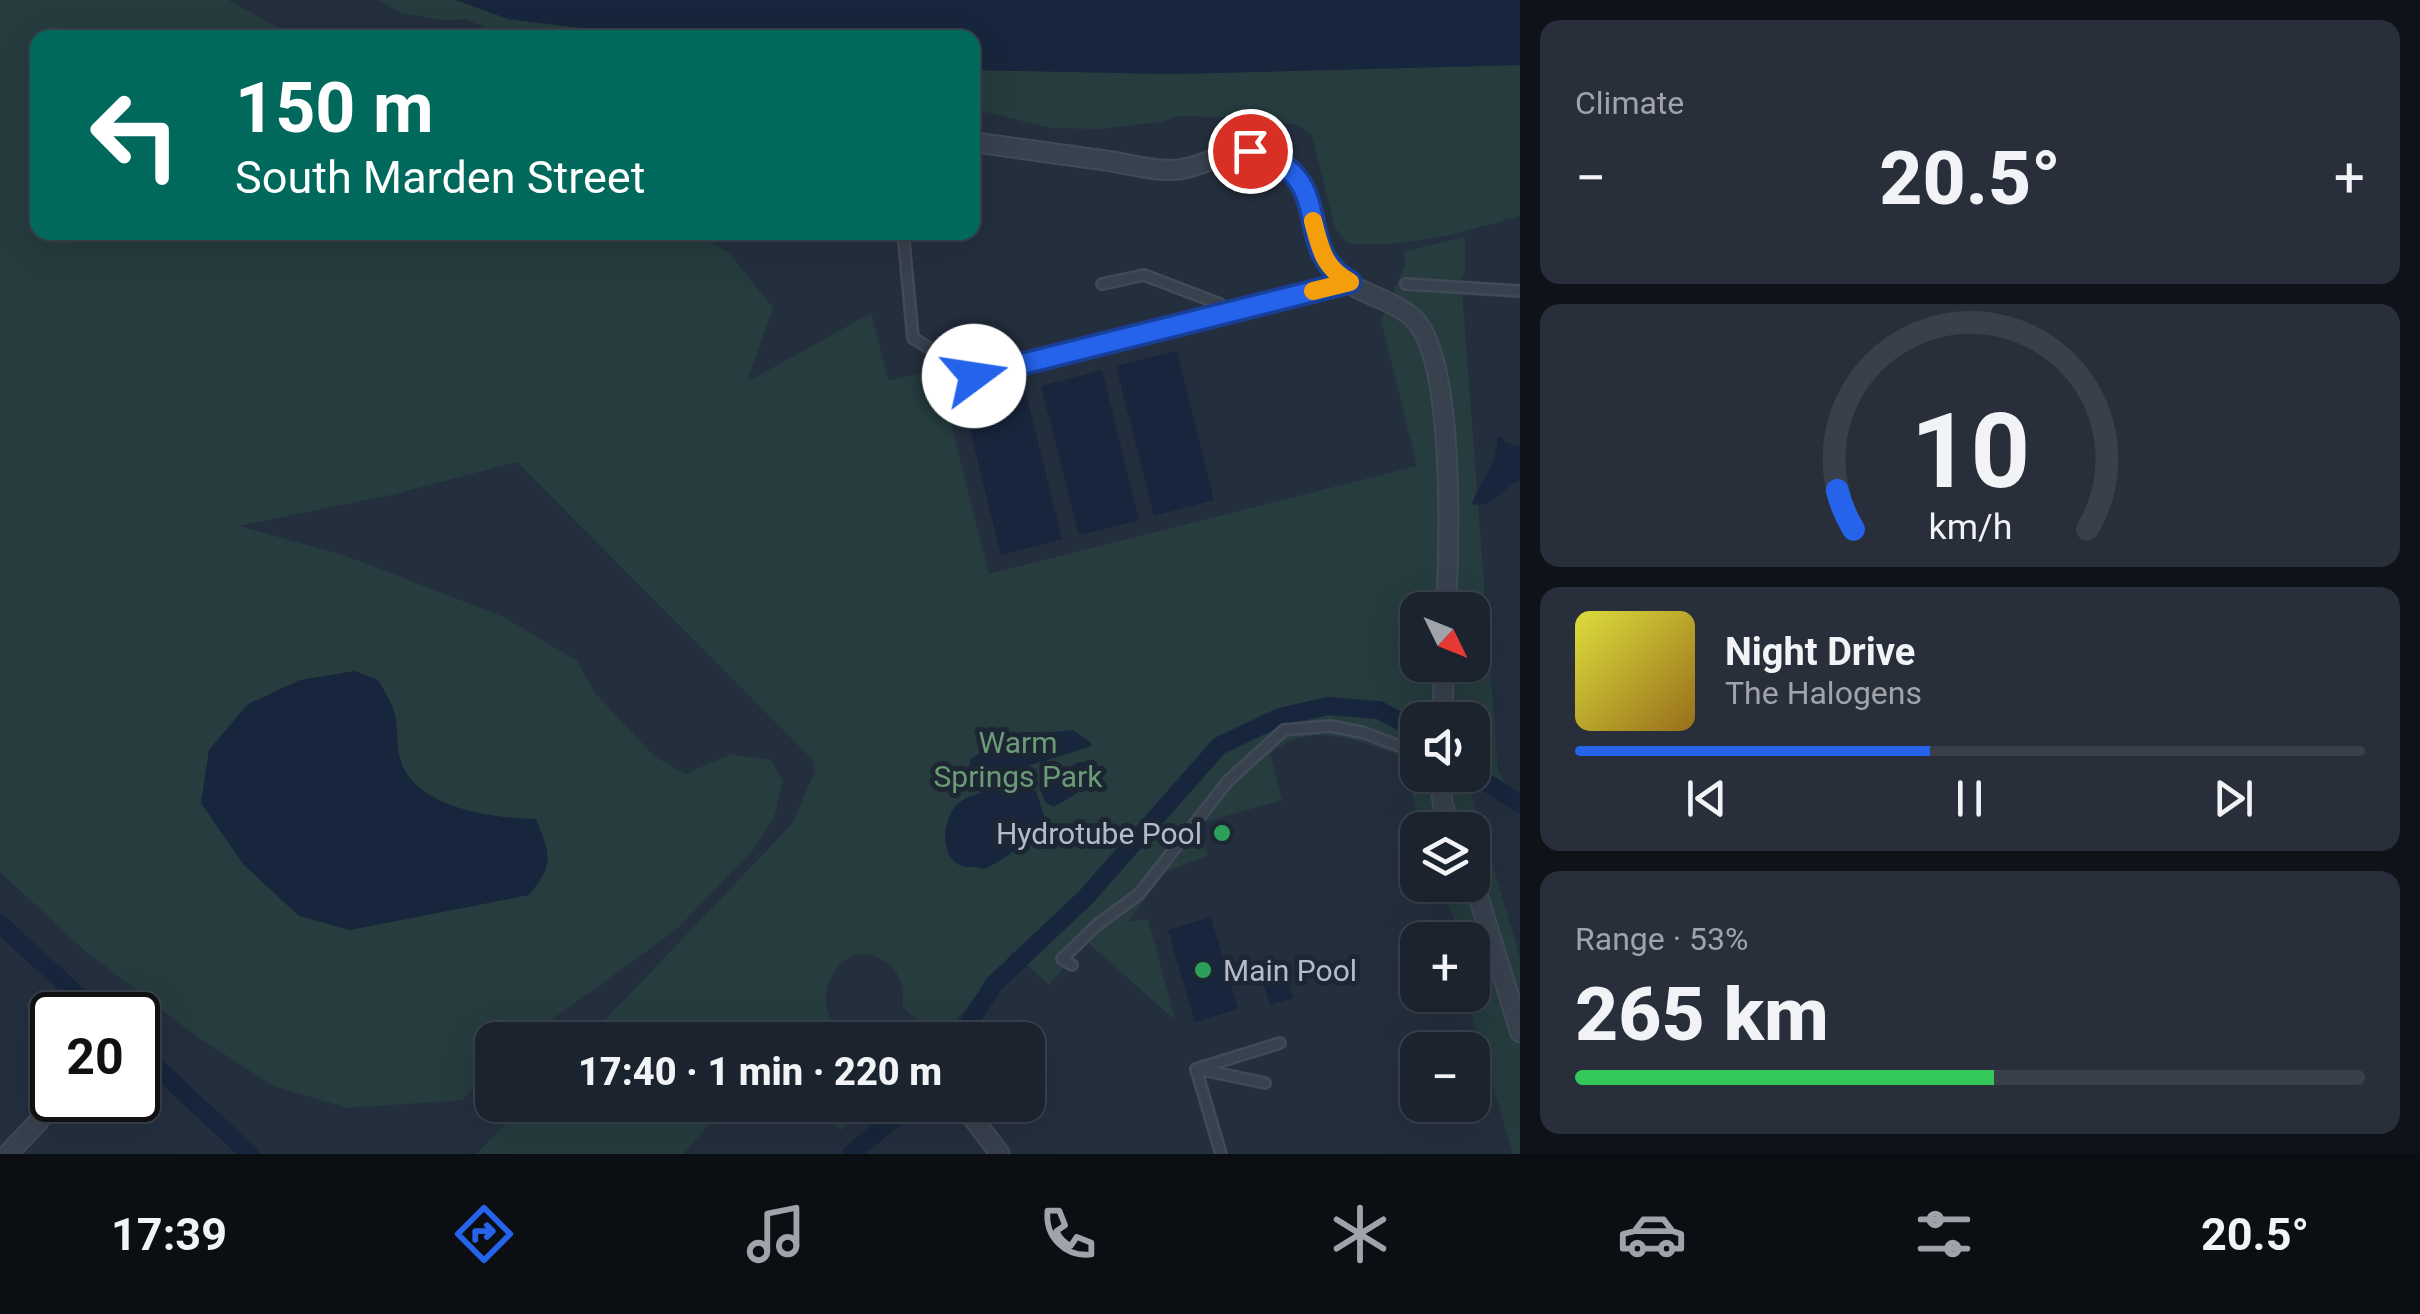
<!DOCTYPE html>
<meta charset="utf-8">
<style>
:root{--surface:#1b232e;--page:#282f3a;--text:#f1f3f6;--muted:#a0a4aa;--line:#39404a;--accent:#2563eb}
body{margin:0;font-family:Roboto,sans-serif;background:var(--page);color:var(--text);height:100vh;display:flex;flex-direction:column;font-size:38px;white-space:nowrap}
*{box-sizing:border-box;margin:0}
p{font-size:32px;color:var(--muted)}
.icon{flex:none;width:55px;height:55px;fill:none;stroke:currentColor;stroke-width:2;stroke-linecap:round;stroke-linejoin:round}
.map{position:relative;flex:1;overflow:hidden}
.side{display:flex;flex-direction:column;gap:20px;padding:20px;background:#0f1319;width:900px}
.side>*{flex:none}
.guide{position:absolute;left:30px;top:30px;width:950px;height:210px;border-radius:20px;box-shadow:0 10px 40px #0002,0 0 0 2px var(--line);background:#00695c;color:#fff;overflow:hidden}
.needle{width:65px;rotate:133deg}
.fabs{position:absolute;left:1400px;top:592px;display:grid;gap:20px}
.fabs a{display:grid;place-items:center;width:90px;height:90px;border-radius:20px;background:var(--surface);box-shadow:0 10px 40px #0002,0 0 0 2px var(--line);font-size:50px}
.speed{position:absolute;left:30px;top:992px;display:flex;gap:20px;font-size:50px;font-weight:700;text-align:center}
.speed>*{display:grid;place-content:center;width:130px;height:130px;border-radius:50%;background:var(--surface);box-shadow:0 10px 40px #0002,0 0 0 2px var(--line);line-height:1}
.speed .limit{border:5px solid #111;border-radius:15px;background:#fff;color:#111}
.pin{position:absolute;display:grid;place-items:center;width:85px;height:85px;color:#fff;margin:-42px;border:5px solid #fff;border-radius:50%;box-shadow:0 2px 10px #0007}
.me{position:absolute;width:110px;margin:-55px;rotate:76deg;stroke-linejoin:round;filter:drop-shadow(0 0 8px #0008)}
.turn{display:flex;align-items:center;gap:35px;height:210px;padding:0 40px;font-size:45px}
.turn .icon{width:130px;height:130px;stroke-width:2.5}
.turn b{display:block;font-size:70px;line-height:85px}
.big{font-size:75px;font-weight:800;line-height:1.1}
.side .tile{flex:1;display:flex;flex-direction:column;justify-content:center;gap:15px;min-width:0;padding:0 35px;border-radius:20px;background:var(--page)}
.side .dial{align-items:center;gap:0}
.dial svg{height:260px;overflow:visible;fill:none;stroke:var(--line);stroke-width:7;stroke-linecap:round;text-anchor:middle}
.dial text{fill:var(--text);stroke:none}
.song{display:flex;align-items:center;gap:30px}
.cover{width:120px;height:120px;border-radius:15px;background:linear-gradient(135deg,hsl(60 70% 55%),hsl(40 70% 35%))}
.played{height:10px;border-radius:5px;background:linear-gradient(90deg,var(--accent) 45%,var(--line) 45%)}
.keys{display:flex;justify-content:space-around;direction:ltr}
.heat{display:flex;justify-content:space-between;align-items:center;font-size:55px;direction:ltr}
.charge{height:15px;border-radius:8px;background:linear-gradient(90deg,#34c759 53%,var(--line) 0)}
.trip{position:absolute;left:475px;top:1022px;width:570px;height:100px;border-radius:20px;background:var(--surface);box-shadow:0 10px 40px #0002,0 0 0 2px var(--line);font-weight:800;line-height:100px;text-align:center}
.tab-bar{display:flex;height:160px;justify-content:space-around;align-items:center;background:#0b0e12;color:var(--muted)}
.tab-bar .icon{width:70px;height:70px}
.tab-bar .on{color:var(--accent)}
.tab-bar b{font-size:45px;color:var(--text)}
main{display:flex;flex:1;min-height:0}
.map>svg:first-child{display:block}
.green{fill:#263c3f;fill-rule:evenodd}
.water{fill:#17263c}
.lines{fill:none;stroke-linecap:round;stroke-linejoin:round}
.canal{stroke:#17263c;stroke-width:18}
.lane-casing{stroke:#414a57;stroke-width:14}
.street-casing{stroke:#414a57;stroke-width:22}
.lane{stroke:#38414e;stroke-width:9}
.street{stroke:#38414e;stroke-width:18}
.route-casing{stroke:#184099;stroke-width:25}
.route{stroke:#2563eb;stroke-width:18}
.slow{stroke:#f59e0b;stroke-width:18}
.leisure-dot{fill:#2e9e5b;stroke:#1d2633;stroke-width:4}
.labels{text-anchor:middle;dominant-baseline:central;stroke-width:10;stroke-linejoin:round;paint-order:stroke}
.park-label{font-size:30px;fill:#6b9a76;stroke:#1d2633}
.poi-label{font-size:30px;fill:#b4bcc9;stroke:#1d2633;text-anchor:end}
</style>
<main>
<div class="map">
<svg width="1520" height="1154" viewBox="0 0 1520 1154">
<rect width="100%" height="100%" fill="#242f3e"/>
<path class="green" d="M0,0H228L296,37L38,38V232L696,233L729,253L773,308L747,382L871,313L888,381L937,369L989,574L1417,466L1381,321L1406,263L1403,252L1465,237V275L1461,277L1498,771L1508,786L1473,764L1472,720H1418V775H1466L1520,957V1154H1513L1466,995H1472V940H1450L1446,927L1454,920L1441,885H1472V830H1420L1409,780L1410,760C1366,743 1311,717 1270,754L1282,800L1201,823L1208,855L1166,872L1127,922L1148,919L1175,1020L1086,941L1049,985L1013,952L939,1040L902,1006C905,989 901,974 887,963C829,921 790,1045 876,1033L883,1040H586L792,824L815,771L812,759L517,462L391,495L239,526L346,556L504,617L577,661L595,693L655,757L686,774L731,754L771,760L783,781L774,818L753,850L677,929L524,1040H492V1064L463,1100L348,1108L273,1086L189,1031L84,950L0,872ZM1418,610H1472V665H1418Z
M378,0H456L508,19L654,37H511L465,19L445,21L401,13Z
M1520,65V216C1464,231 1405,250 1347,243L1335,228L1312,136L1298,125L1246,118L1179,116L1161,122L1098,129L1050,128L973,109L972,70L1173,74Z
M524,1105H728L683,1154H476Z
M817,1105H870L840,1131Z"/>
<path class="water" d="M456,0H1520V65L1173,74L973,70L972,38H763L715,30L654,37L508,19Z
M1177,351L1214,500L1154,516L1116,366Z
M1102,370L1139,520L1079,535L1041,386Z
M1025,390L1062,539L1001,555L964,405Z
M1501,436L1506,443L1520,446V480C1503,486 1493,509 1472,504C1480,482 1498,463 1497,439Z
M355,671L378,680C383,689 389,698 393,708C400,726 394,750 404,769C426,810 495,818 536,819C551,856 554,864 529,895L350,930L299,916L243,864L201,803L209,750L248,704L300,680Z
M1073,730L1089,741L1092,746L1015,770L994,783L968,791L970,760C986,748 1007,734 1028,739L1041,733Z
M1079,762H1089L1094,769C1092,787 1069,798 1054,807L1046,803L1039,787L1043,780H1063L1068,768Z
M1010,777H1015L1019,789L1036,791L1045,818C1027,841 1010,857 984,869C974,865 964,870 955,862C938,848 945,810 963,800C980,790 996,793 1010,777Z
M1211,917L1238,1009L1195,1022L1168,930Z
M1285,972L1293,998L1270,1005L1262,979Z"/>
<g class="lines">
<path class="canal" d="M1472,773L1520,804
M0,924L99,1015
M958,1040L994,984L1086,897L1219,746L1280,717L1328,706L1379,710L1417,730
M138,1050L250,1154
M851,1154L910,1105"/>
<defs>
<path id="lane" d="M903,232L913,338L974,376L1347,283
M1102,284L1144,275L1220,304L1224,313
M1406,284L1520,291
M1072,965L1062,959L1097,925L1139,894L1228,781L1284,730L1330,726L1362,732L1418,753
M1198,1069L1265,1083
M1221,1154L1196,1069L1280,1043"/>
<path id="street" d="M972,142C1018,148 1063,155 1109,161C1128,164 1149,170 1169,170C1202,171 1230,143 1265,154C1319,171 1304,229 1330,268C1344,290 1393,298 1414,319C1456,361 1449,549 1446,610
M1442,720L1444,665
M1439,775L1443,806L1453,830
M1472,876L1520,1032
M963,1105L1000,1154
M8,1154L39,1121"/>
</defs>
<use href="#lane" class="lane-casing"/>
<use href="#street" class="street-casing"/>
<use href="#lane" class="lane"/>
<use href="#street" class="street"/>
</g>
<g class="lines">
<defs>
<path id="route" d="M974,376L1350,282C1288,247 1342,175 1250,151"/>
</defs>
<use href="#route" class="route-casing"/>
<use href="#route" class="route"/>
<path class="slow" d="M1313,291L1350,282C1323,267 1321,250 1313,221"/>
</g>
<g class="leisure-dot">
<circle cx="1222" cy="833" r="10"/>
<circle cx="1203" cy="970" r="10"/>
</g>
<g class="labels">
<g class="park-label">
<text x="1018" y="742">Warm<tspan x="1018" dy="34">Springs Park</tspan></text>
</g>
<g class="poi-label">
<text x="1202" y="833">Hydrotube Pool</text>
<text x="1223" y="970" text-anchor="start">Main Pool</text>
</g>
</g>
</svg>
<div class="fabs">
<a><svg class="needle" viewBox="-14 -14 28 28"><path d="M0-13l5 13h-10z" fill="#e53935"/><path d="M0 13l5-13h-10z" fill="#a0a4aa"/></svg></a>
<a><svg class="icon" aria-label="sound" viewBox="0 0 24 24"><path d="M4 9h4l5-4v14l-5-4H4zM17 9q2 3 0 6"/></svg></a>
<a><svg class="icon" aria-label="layers" viewBox="0 0 24 24"><path d="M12 4l9 5-9 5-9-5zM3 14l9 5 9-5"/></svg></a>
<a>+</a>
<a>−</a>
</div>
<div class="speed"><div class="limit">20</div></div>
<div class="pin" style="left:1250px;top:151px;background:#d93025"><svg class="icon" aria-label="arrive" viewBox="0 0 24 24"><path d="M6 21V4h12l-3 4 3 4H6"/></svg></div>
<svg class="me" style="left:974px;top:376px" viewBox="-20 -20 40 40"><circle r="19" fill="#fff"/><path d="M0-13L10 11 0 6-10 11z" fill="#2563eb"/></svg>
<div class="trip">17:40 · 1 min · 220 m</div>
<div class="guide">
<div class="turn"><svg class="icon" aria-label="left" viewBox="0 0 24 24"><path d="M17 20v-9H6M10 6l-5 5 5 5"/></svg><div><b>150 m</b>South Marden Street</div></div>
</div>
</div>
<section class="side">
<div class="tile"><p>Climate</p>
<div class="heat"><a>−</a><b class="big">20.5°</b><a>+</a></div>
</div>
<div class="tile dial"><svg viewBox="0 0 100 80">
<path d="M14 69A42 42 0 1 1 86 69"/>
<path d="M14 69A42 42 0 0 1 9 57" stroke="#2563eb"/>
<text x="50" y="56" font-size="32" font-weight="700">10</text>
<text x="50" y="72" font-size="11">km/h</text>
</svg></div>
<div class="tile">
<div class="song"><i class="cover"></i><div><b>Night Drive</b><p>The Halogens</p></div></div>
<div class="played"></div>
<div class="keys"><svg class="icon" aria-label="previous" viewBox="0 0 24 24"><path d="M18 5L8 12l10 7zM5 5v14"/></svg><svg class="icon" aria-label="pause" viewBox="0 0 24 24"><path d="M8 5v14M16 5v14"/></svg><svg class="icon" aria-label="next" viewBox="0 0 24 24"><path d="M6 5l10 7-10 7zM19 5v14"/></svg></div>
</div>
<div class="tile"><p>Range · 53%</p><b class="big">265 km</b><div class="charge"></div></div>
</section>
</main>
<nav class="tab-bar">
<b>17:39</b>
<svg class="icon on" aria-label="directions" viewBox="0 0 24 24"><path d="M12 3l9 9-9 9-9-9zM9 14v-3h6M13 9l2 2-2 2"/></svg>
<svg class="icon" aria-label="music" viewBox="0 0 24 24"><path d="M9 18V5l10-2v13"/><circle cx="6" cy="18" r="3"/><circle cx="16" cy="16" r="3"/></svg>
<svg class="icon" aria-label="phone" viewBox="0 0 24 24"><path d="M5 4h4l2 5-3 2q2 4 5 5l2-3 5 2v4C11 20 4 13 5 4z"/></svg>
<svg class="icon" aria-label="climate" viewBox="0 0 24 24"><path d="M12 3v18M4 7l16 10M4 17L20 7"/></svg>
<svg class="icon" aria-label="car" viewBox="0 0 24 24"><path d="M5 17H2v-5l4-1 3-4h7l3 4 3 1v5h-3M9 17h6M6 11h13"/><circle cx="7" cy="17" r="2"/><circle cx="17" cy="17" r="2"/></svg>
<svg class="icon" aria-label="filters" viewBox="0 0 24 24"><path d="M4 7h16M4 17h16"/><circle cx="9" cy="7" r="2"/><circle cx="15" cy="17" r="2"/></svg>
<b>20.5°</b>
</nav>
